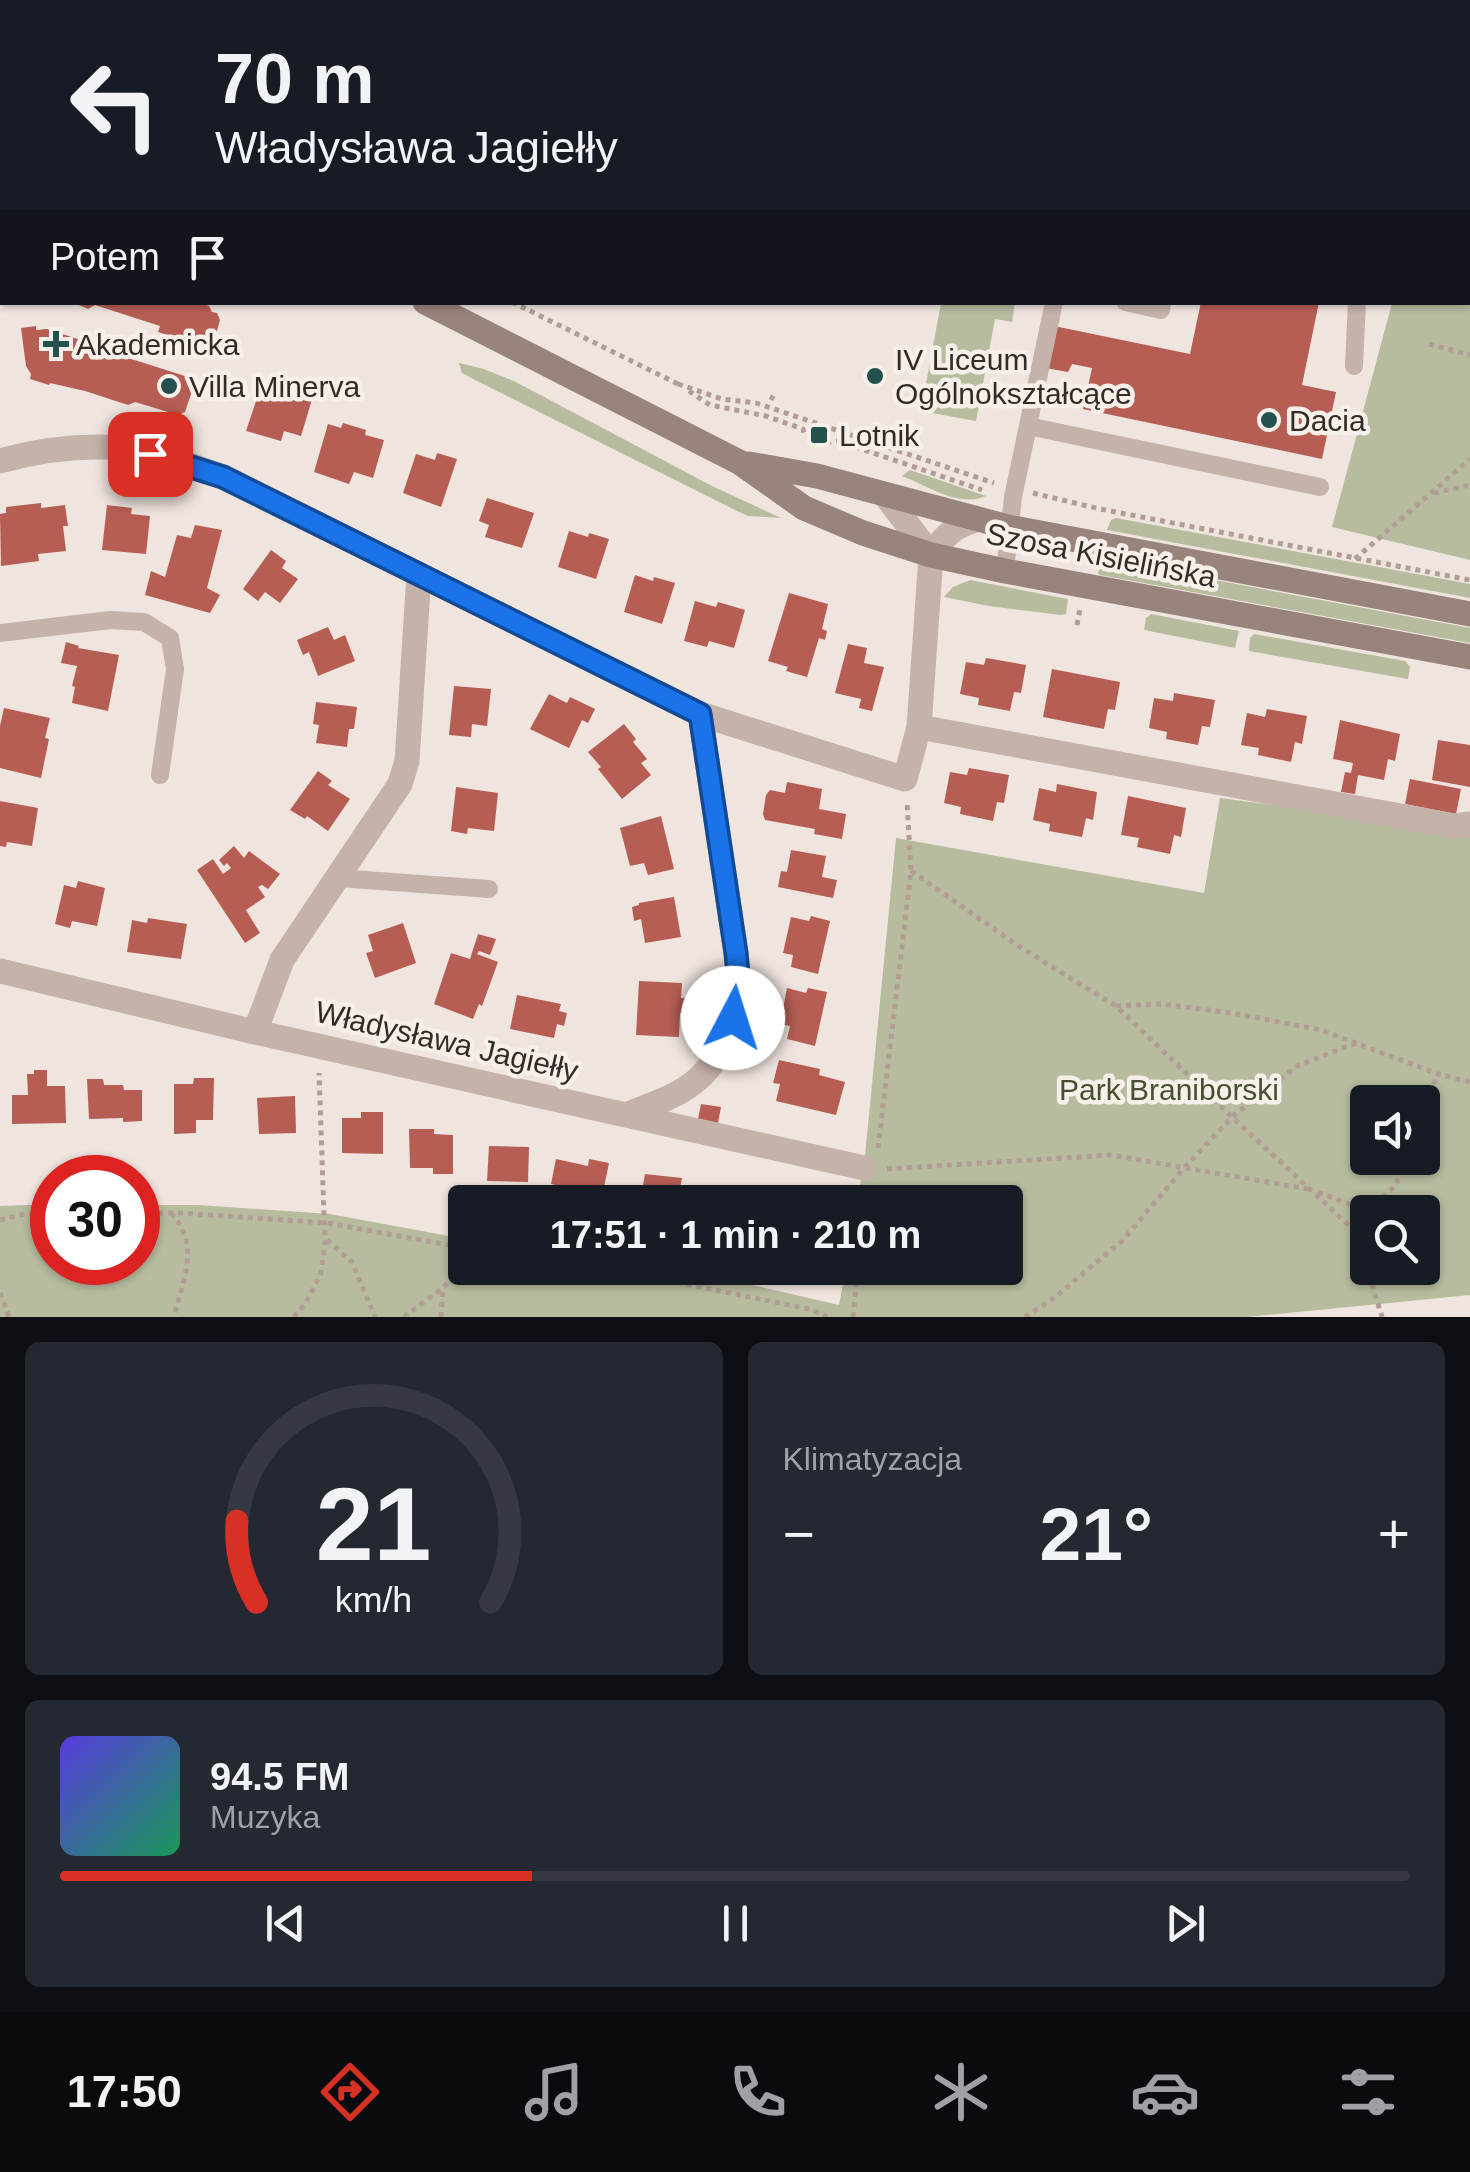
<!DOCTYPE html>
<html lang="pl">
<meta charset="utf-8">
<style>
:root{--surface:#171b24;--page:#242831;--text:#f1f3f6;--muted:#9ea1a6;--line:#363941;--accent:#d93025}
body{margin:0;font-family:Arial,sans-serif;background:var(--page);color:var(--text);height:100vh;display:flex;flex-direction:column;font-size:38px;white-space:nowrap}
*{box-sizing:border-box;margin:0}
p{font-size:32px;color:var(--muted)}
.icon{flex:none;width:55px;height:55px;fill:none;stroke:currentColor;stroke-width:2;stroke-linecap:round;stroke-linejoin:round}
.map{position:relative;height:1317px;overflow:hidden}
.side{display:flex;flex-direction:column;gap:25px;padding:25px;background:#0d0f14;flex:1}
.side>*{flex:none}
.guide{position:absolute;left:0px;top:0px;width:1470px;height:305px;box-shadow:0 2px 8px #0004;background:#171b24;color:var(--text);overflow:hidden}
.tools{position:absolute;left:1350px;top:1085px;display:grid;gap:20px}
.tools a{display:grid;place-items:center;width:90px;height:90px;border-radius:10px;background:var(--surface);box-shadow:0 2px 8px #0004;font-size:50px}
.speed{position:absolute;left:30px;top:1155px;display:flex;gap:20px;font-size:50px;font-weight:700;text-align:center}
.speed>*{display:grid;place-content:center;width:130px;height:130px;border-radius:50%;background:var(--surface);box-shadow:0 2px 8px #0004;line-height:1}
.speed .limit{border:15px solid #d22;background:#fff;color:#111}
.pin{position:absolute;display:grid;place-items:center;width:85px;height:85px;color:#fff;margin:-42px;border-radius:20px;box-shadow:0 5px 15px #0006}
.me{position:absolute;width:110px;margin:-55px;rotate:5deg;stroke-linejoin:round;filter:drop-shadow(0 0 8px #0008)}
.turn{display:flex;align-items:center;gap:35px;height:210px;padding:0 50px;font-size:45px}
.turn .icon{width:130px;height:130px;stroke-width:2.5}
.turn b{display:block;font-size:70px;line-height:85px}
.then{display:flex;align-items:center;height:95px;padding:0 50px;background:#0003;gap:20px;font-size:38px}
.big{font-size:75px;font-weight:600;line-height:1.1}
.side .widget{flex:1;display:flex;flex-direction:column;justify-content:center;gap:15px;min-width:0;padding:0 35px;border-radius:15px;background:var(--page)}
.side .dial{align-items:center;gap:0}
.dial svg{height:260px;overflow:visible;fill:none;stroke:var(--line);stroke-width:7;stroke-linecap:round;text-anchor:middle}
.dial text{fill:var(--text);stroke:none}
.song{display:flex;align-items:center;gap:30px}
.cover{width:120px;height:120px;border-radius:15px;background:linear-gradient(135deg,hsl(250 70% 55%),hsl(150 70% 35%))}
.played{height:10px;border-radius:5px;background:linear-gradient(90deg,var(--accent) 35%,var(--line) 35%)}
.keys{display:flex;justify-content:space-around;direction:ltr}
.heat{display:flex;justify-content:space-between;align-items:center;font-size:55px;direction:ltr}
.side .tiles{flex:1;display:grid;gap:25px;grid-template-columns:1fr 1fr}
.widget:last-child{grid-column:span 2}
.trip{position:absolute;left:448px;top:1185px;width:575px;height:100px;border-radius:10px;background:var(--surface);box-shadow:0 2px 8px #0004;font-weight:600;line-height:100px;text-align:center}
.tab-bar{display:flex;height:160px;justify-content:space-around;align-items:center;background:#090b0e;color:var(--muted)}
.tab-bar .icon{width:70px;height:70px}
.tab-bar .selected{color:var(--accent)}
.tab-bar b{font-size:45px;color:var(--text)}
.map>svg:first-child{display:block}
.green{fill:#b7bc9f;fill-rule:evenodd}
.building{fill:#b65e54}
.lines{fill:none;stroke-linecap:round;stroke-linejoin:round}
.path{stroke:#b19d95;stroke-width:5;stroke-dasharray:5 5;stroke-linecap:butt}
.lane{stroke:#c5b3ab;stroke-width:18}
.street{stroke:#c5b3ab;stroke-width:25}
.secondary{stroke:#99837d;stroke-width:25}
.route-casing{stroke:#114b97;stroke-width:25}
.route{stroke:#1a73e8;stroke-width:18}
.poi-dot{fill:#24504d;stroke:#f7efe9;stroke-width:4}
.labels{text-anchor:middle;dominant-baseline:central;stroke-width:9;stroke-linejoin:round;paint-order:stroke}
.poi-label{font-size:30px;fill:#342b29;stroke:#f7efe9;text-anchor:start}
.street-label{font-size:30px;fill:#342b29;stroke:#f7efe9}
.park-label{font-size:30px;fill:#484f30;stroke:#f7efe9}
</style>
<div class="map">
<svg width="1470" height="1317" viewBox="0 0 1470 1317">
<rect width="100%" height="100%" fill="#efe4de"/>
<path class="green" d="M864,0H1470V560L1332,527L1392,303L1468,302V2H863Z
M941,303H1015L1012,322L995,319L976,421L921,411Z
M459,363L484,369L514,381L712,486L781,518L748,516L737,511L475,380L462,373Z
M910,470L986,496C959,508 928,486 902,476Z
M1116,518L1470,584V598L1107,530L1111,520Z
M1103,559L1470,628V643L1100,575L1098,573L1101,561Z
M970,580L1068,599L1066,614L1061,615L989,606L944,597L953,587Z
M1151,614L1239,631L1235,648L1144,630L1146,618Z
M1254,634L1405,661L1410,667L1408,679L1249,651L1250,638Z
M1220,798L1470,831V1295L1246,1317H0V1206L52,1204V1262H138V1205H198L330,1214L465,1239V1268H661L722,1278L839,1305L846,1268H1005V1202H857L865,1156L896,838L1204,893ZM1368,1102H1422V1158H1368ZM1368,1212H1422V1268H1368Z"/>
<path class="building" d="M72,302H199L209,306L212,312L217,313L220,320L213,344L206,347L158,332L160,326L95,305L88,309Z
M1201,302H1319L1302,385L1336,392L1322,459L1083,409L1092,368L1072,364L1068,372L1046,368L1054,326L1190,354Z
M36,326V330L47,329L99,346L97,353L101,355L113,359L119,355L191,378L194,385L185,412L178,415L135,402L128,405L85,391L50,383L49,385L30,379L31,374L26,366L21,328Z
M274,390L293,396L294,391L313,396L301,436L284,431L281,441L246,431L259,392L273,396Z
M343,423L366,430L365,435L384,440L373,478L354,472L349,484L314,472L328,424L341,428Z
M437,453L457,459L441,507L403,493L416,454L435,460Z
M487,498L534,513L522,548L485,537L489,525L479,521Z
M41,503V508L65,505L68,526H63L66,551L38,554L39,561L1,566L0,514L6,513V507Z
M107,505L132,508L131,514L150,516L146,554L102,550Z
M195,525L222,530L207,588L220,595L210,613L145,595L151,571L165,577L177,535L191,538Z
M569,531L588,537L589,533L609,539L596,579L558,567Z
M271,550L286,561L282,568L298,579L280,603L265,592L258,601L243,589Z
M635,575L653,581L654,577L675,583L662,624L624,612Z
M789,593L828,604L822,629L827,631L825,640L819,638L807,677L786,671L788,667L768,661Z
M695,601L716,607L718,602L745,610L734,648L709,641L707,647L684,641Z
M328,627L334,640L345,635L355,661L318,676L309,652L303,655L297,640Z
M66,642L79,646L78,648L119,655L108,711L72,703L75,687L72,686L77,666L61,663Z
M848,644L867,648L864,663L884,667L872,711L859,708L861,699L835,693Z
M986,658L1026,665L1021,693L1014,692L1010,711L978,705L979,698L960,694L966,662L984,665Z
M1052,669L1120,682L1115,710L1108,709L1104,729L1043,717Z
M454,686L491,689L487,726L472,724L471,737L449,735Z
M1174,693L1215,700L1210,727L1202,726L1198,745L1166,739L1167,732L1149,728L1154,698L1173,701Z
M549,694L567,703L570,697L595,709L588,723L582,720L569,748L530,729Z
M316,702L357,707L354,729H349L347,747L316,743L319,725L313,724Z
M4,708L50,718L45,738L49,739L41,778L0,768V726Z
M1267,709L1307,716L1302,744L1295,742L1291,762L1258,755L1259,748L1241,745L1247,713L1265,717Z
M1340,720L1400,734L1395,761L1388,759L1384,780L1358,775L1355,794L1341,792L1345,772L1351,773L1353,763L1333,759Z
M624,724L636,739L633,742L647,759L641,763L651,775L622,799L598,769L601,767L588,752Z
M1438,740L1470,745V787L1432,780Z
M969,768L1009,775L1004,803L997,802L993,821L960,814L961,807L944,803L950,772L967,775Z
M318,771L332,781L328,785L350,799L328,831L307,816L305,819L290,810Z
M1410,779L1461,789L1456,814L1405,804Z
M787,782L822,789L819,809L846,814L842,839L814,834L815,829L765,820L763,814L766,795L770,790L785,793Z
M1057,784L1097,792L1093,820L1086,818L1082,837L1049,831L1050,824L1033,820L1039,788L1056,792Z
M456,787L498,793L494,831L468,828L467,834L451,831Z
M1128,796L1186,808L1181,837L1174,835L1170,854L1137,847L1139,838L1121,835Z
M0,801L38,808L32,846L7,842L6,847L0,846Z
M661,816L674,869L648,875L644,863L630,866L620,828Z
M234,846L244,858L249,851L280,874L268,889L262,885L258,887L265,897L246,910L260,933L245,943L197,870L213,859L223,874L231,868L227,863L224,866L219,860Z
M791,850L826,856L822,877L837,880L833,898L778,887L781,871L787,872Z
M78,881L105,888L97,926L72,921L70,928L55,924L64,885L76,888Z
M674,897L681,937L645,943L641,919L634,921L632,907L639,905V903Z
M811,916L830,921L818,974L791,967L793,955L783,953L791,917L809,921Z
M148,918L187,924L181,959L127,952L132,920L147,923Z
M403,923L416,963L375,978L366,953L373,951L368,935Z
M478,934L496,939L490,955L479,951L477,954L498,962L482,1006L479,1004L473,1019L434,1004L451,953L470,959Z
M639,981L682,983L681,998H689L688,1013H680L679,1037L636,1035Z
M787,988L806,993L808,988L827,992L815,1046L787,1039L790,1026L780,1024Z
M517,995L561,1004L559,1011L567,1013L564,1026L557,1024L554,1038L510,1029Z
M779,1060L820,1069L819,1075L845,1082L836,1115L776,1101L780,1084L773,1083Z
M34,1070H47V1086H65L66,1123L12,1124V1095H28L27,1074H34Z
M194,1078H214L213,1120H196V1133L174,1134V1084H193Z
M87,1079H103L104,1085H123L124,1090H142V1121L123,1122V1118L89,1119Z
M295,1096L296,1133L259,1134L257,1098Z
M701,1104L721,1107L718,1123L698,1119Z
M361,1112H383V1154L342,1153V1118H361Z
M409,1129H434V1134L453,1135V1174H433V1168H410Z
M489,1146L529,1147L528,1182L487,1181Z
M556,1159L588,1166L589,1159L609,1163L601,1202H585L562,1198L564,1187L551,1184Z
M645,1174L682,1178L677,1202H627L629,1188L642,1191Z
M741,1186L762,1191L759,1202H717L720,1188L739,1192Z"/>
<g class="lines">
<path class="path" d="M1317,0L1320,2
M873,2V0
M1111,2L1122,0
M0,17H2
M0,36L2,37
M1468,206H1470
M1468,214L1470,225
M512,302L680,385
M1429,344L1470,355
M678,384L722,399L756,403L994,483
M689,391L710,405L766,416L803,429L804,434L830,442L838,441L982,490
M771,400L775,392
M1033,493L1100,509L1470,580
M1434,493L1470,485
M1355,559L1470,459
M1077,625L1080,609
M911,871L1023,949L1116,1006L1232,1117L1356,1232L1382,1317
M1116,1006L1161,1004L1232,1013L1321,1030L1438,1074L1470,1082
M1422,1112L1438,1074
M878,1148L911,871L907,802
M887,1169L1111,1155L1308,1189
M1318,1192L1352,1205H1374L1396,1185L1406,1158
M138,1213H181L327,1223L465,1248
M171,1213C201,1246 183,1279 174,1317
M0,1220L25,1214H52
M327,1240L352,1262L375,1317
M588,1268L660,1279L809,1309L828,1317
M0,1293L9,1317
M294,1317L306,1303L321,1273L325,1242L319,1073
M404,1317L443,1288L465,1262
M441,1317L443,1288
M853,1317L858,1268
M1025,1317L1054,1298L1123,1240L1184,1168L1232,1117L1297,1066L1356,1043"/>
<path class="lane" d="M782,0L784,2
M646,2V0
M1125,302L1161,310L1162,302
M1354,366L1357,302
M1028,426L1320,487
M1005,571L1013,497L1054,302
M0,633L110,620L144,622L170,638L175,669L160,775
M338,878L489,889"/>
<path class="street" d="M251,2L252,0
M271,2L274,0
M0,170L2,158
M0,461C39,450 84,445 125,448C158,451 192,466 223,477L700,714L905,779L919,727L931,555L885,495
M931,555C945,535 954,526 978,519
M919,727L1454,826L1470,824
M0,971L255,1032L626,1115C650,1105 678,1097 698,1079C722,1058 737,1017 739,985C739,975 737,964 736,953L700,714
M255,1032L282,960L400,784L407,761L419,574
M626,1115L864,1168"/>
<path class="secondary" d="M0,92L2,93
M425,302L739,462L804,508L863,533L931,555L1005,571L1470,657
M749,464L817,476L1008,527L1470,614"/>
</g>
<g class="lines">
<defs>
<path id="route" d="M150,454L223,477L700,714L736,953L739,985L733,1018"/>
</defs>
<use href="#route" class="route-casing"/>
<use href="#route" class="route"/>
</g>
<g class="poi-dot">
<path d="M51 329h10v10h10v10h-10v10h-10v-10h-10v-10h10z"/>
<circle cx="875" cy="376" r="10"/>
<circle cx="169" cy="386" r="10"/>
<circle cx="1269" cy="420" r="10"/>
<rect x="809" y="425" width="20" height="20" rx="5"/>
</g>
<g class="labels">
<g class="poi-label">
<text x="76" y="344">Akademicka</text>
<text x="895" y="359">IV Liceum<tspan x="895" dy="34">Ogólnokształcące</tspan></text>
<text x="189" y="386">Villa Minerva</text>
<text x="1289" y="420">Dacia</text>
<text x="839" y="435">Lotnik</text>
</g>
<g class="street-label">
<text transform="translate(1101 555) rotate(11)">Szosa Kisielińska</text>
<text transform="translate(447 1041) rotate(13)">Władysława Jagiełły</text>
</g>
<g class="park-label">
<text x="1169" y="1089">Park Braniborski</text>
</g>
</g>
</svg>
<div class="tools">
<a><svg class="icon" aria-label="sound" viewBox="0 0 24 24"><path d="M4 9h4l5-4v14l-5-4H4zM17 9q2 3 0 6"/></svg></a>
<a><svg class="icon" aria-label="search" viewBox="0 0 24 24"><circle cx="10" cy="10" r="6"/><path d="M15 15l6 6"/></svg></a>
</div>
<div class="speed"><div class="limit">30</div></div>
<div class="pin" style="left:150px;top:454px;background:#d93025"><svg class="icon" aria-label="arrive" viewBox="0 0 24 24"><path d="M6 21V4h12l-3 4 3 4H6"/></svg></div>
<svg class="me" style="left:733px;top:1018px" viewBox="-20 -20 40 40"><circle r="19" fill="#fff"/><path d="M0-13L10 11 0 6-10 11z" fill="#1a73e8"/></svg>
<div class="trip">17:51 · 1 min · 210 m</div>
<div class="guide">
<div class="turn"><svg class="icon" aria-label="left" viewBox="0 0 24 24"><path d="M17 20v-9H6M10 6l-5 5 5 5"/></svg><div><b>70 m</b>Władysława Jagiełły</div></div>
<div class="then">Potem<svg class="icon" aria-label="arrive" viewBox="0 0 24 24"><path d="M6 21V4h12l-3 4 3 4H6"/></svg></div>
</div>
</div>
<section class="side">
<div class="tiles">
<div class="widget dial"><svg viewBox="0 0 100 80">
<path d="M14 69A42 42 0 1 1 86 69"/>
<path d="M14 69A42 42 0 0 1 8 44" stroke="#d93025"/>
<text x="50" y="56" font-size="32" font-weight="700">21</text>
<text x="50" y="72" font-size="11">km/h</text>
</svg></div>
<div class="widget"><p>Klimatyzacja</p>
<div class="heat"><a>−</a><b class="big">21°</b><a>+</a></div>
</div>
<div class="widget">
<div class="song"><i class="cover"></i><div><b>94.5 FM</b><p>Muzyka</p></div></div>
<div class="played"></div>
<div class="keys"><svg class="icon" aria-label="previous" viewBox="0 0 24 24"><path d="M18 5L8 12l10 7zM5 5v14"/></svg><svg class="icon" aria-label="pause" viewBox="0 0 24 24"><path d="M8 5v14M16 5v14"/></svg><svg class="icon" aria-label="next" viewBox="0 0 24 24"><path d="M6 5l10 7-10 7zM19 5v14"/></svg></div>
</div>
</div>
</section>
<nav class="tab-bar">
<b>17:50</b>
<svg class="icon selected" aria-label="directions" viewBox="0 0 24 24"><path d="M12 3l9 9-9 9-9-9zM9 14v-3h6M13 9l2 2-2 2"/></svg>
<svg class="icon" aria-label="music" viewBox="0 0 24 24"><path d="M9 18V5l10-2v13"/><circle cx="6" cy="18" r="3"/><circle cx="16" cy="16" r="3"/></svg>
<svg class="icon" aria-label="phone" viewBox="0 0 24 24"><path d="M5 4h4l2 5-3 2q2 4 5 5l2-3 5 2v4C11 20 4 13 5 4z"/></svg>
<svg class="icon" aria-label="climate" viewBox="0 0 24 24"><path d="M12 3v18M4 7l16 10M4 17L20 7"/></svg>
<svg class="icon" aria-label="car" viewBox="0 0 24 24"><path d="M5 17H2v-5l4-1 3-4h7l3 4 3 1v5h-3M9 17h6M6 11h13"/><circle cx="7" cy="17" r="2"/><circle cx="17" cy="17" r="2"/></svg>
<svg class="icon" aria-label="filters" viewBox="0 0 24 24"><path d="M4 7h16M4 17h16"/><circle cx="9" cy="7" r="2"/><circle cx="15" cy="17" r="2"/></svg>
</nav>
